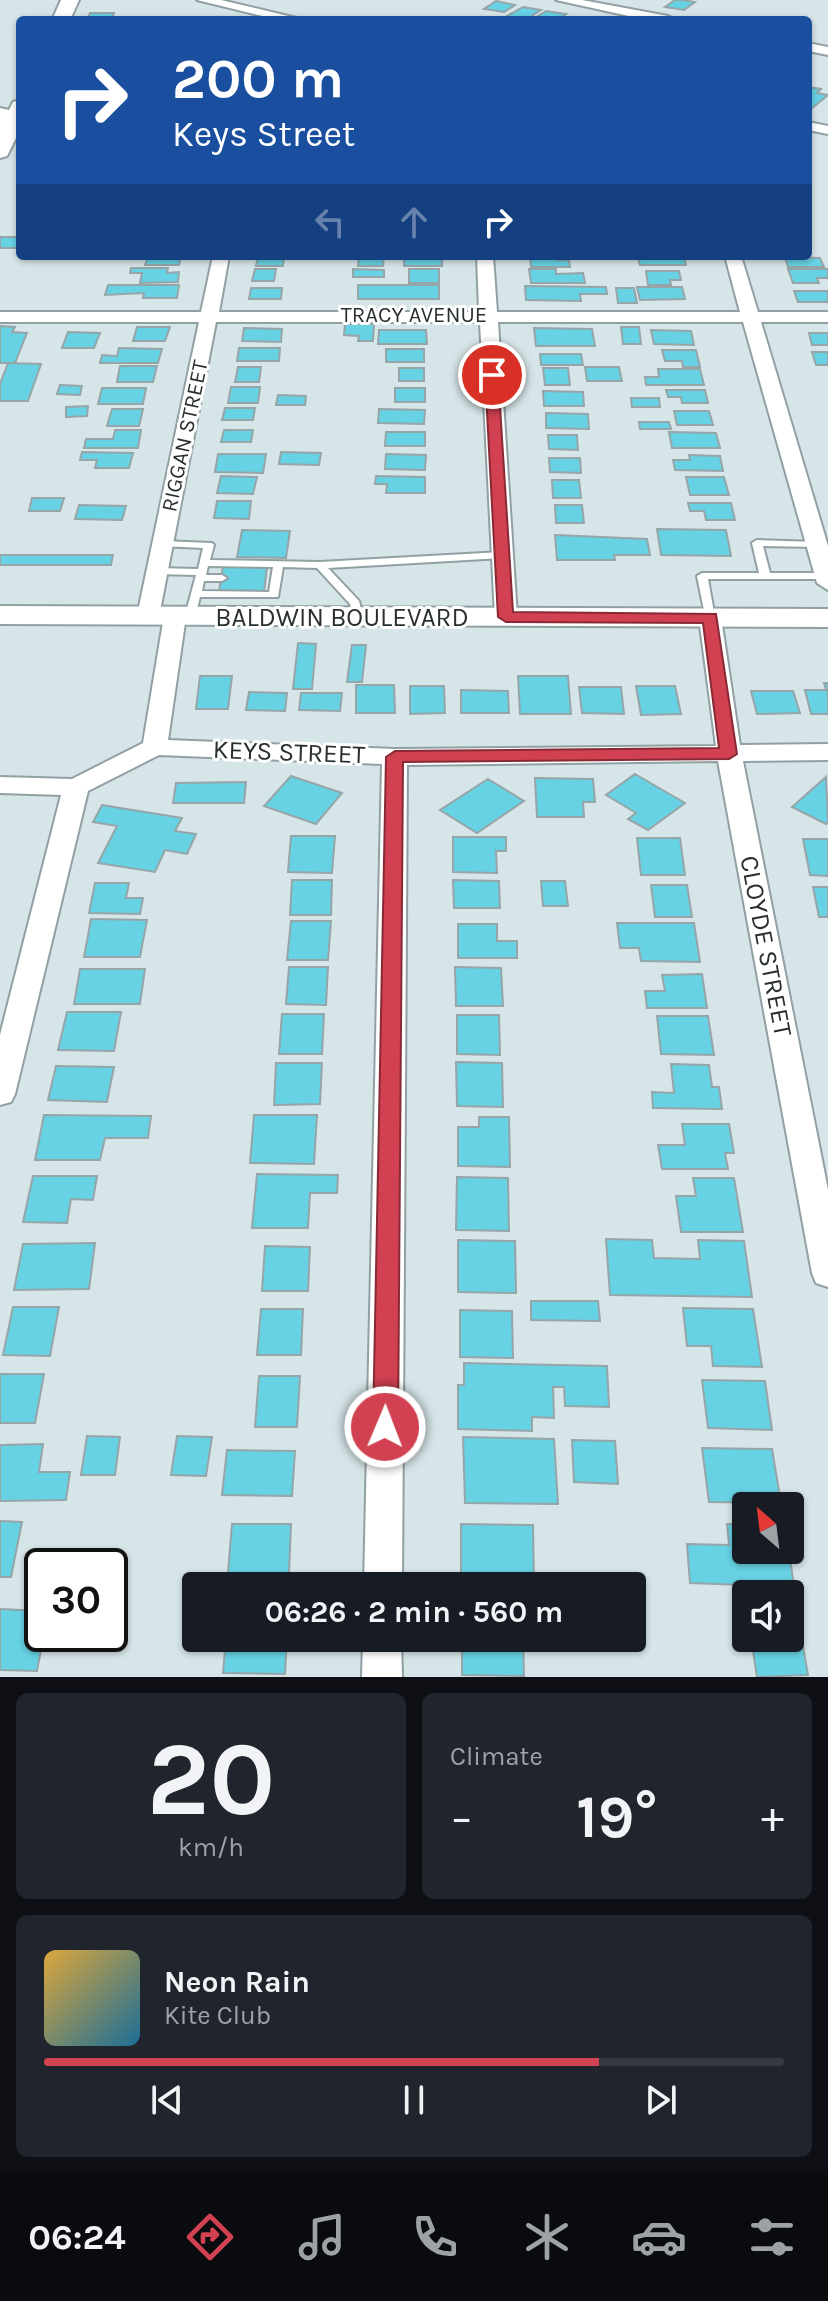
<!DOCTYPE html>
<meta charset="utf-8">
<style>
:root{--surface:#171b24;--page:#20242c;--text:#f1f3f6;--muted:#9ea1a6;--line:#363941;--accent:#d14151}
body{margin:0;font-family:Karla,sans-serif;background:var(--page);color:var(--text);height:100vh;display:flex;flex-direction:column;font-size:30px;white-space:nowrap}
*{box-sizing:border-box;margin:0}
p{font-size:26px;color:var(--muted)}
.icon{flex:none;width:44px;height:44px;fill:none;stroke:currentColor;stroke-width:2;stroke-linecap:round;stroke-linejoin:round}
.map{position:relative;height:1677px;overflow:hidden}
.sheet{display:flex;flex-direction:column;gap:16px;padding:16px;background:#0d0f14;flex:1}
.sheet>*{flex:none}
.guide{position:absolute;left:16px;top:16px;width:796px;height:244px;border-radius:8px;box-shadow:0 2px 6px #0004;background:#1a4fa0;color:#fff;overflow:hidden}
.needle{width:52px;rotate:332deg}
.tools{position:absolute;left:732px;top:1492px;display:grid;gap:16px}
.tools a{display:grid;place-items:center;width:72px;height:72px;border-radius:8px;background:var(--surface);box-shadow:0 2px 6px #0004;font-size:40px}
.speed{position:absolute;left:24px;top:1548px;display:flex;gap:16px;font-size:40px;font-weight:700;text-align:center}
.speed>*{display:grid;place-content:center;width:104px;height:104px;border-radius:50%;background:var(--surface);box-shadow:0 2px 6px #0004;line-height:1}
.speed .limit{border:4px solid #111;border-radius:12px;background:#fff;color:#111}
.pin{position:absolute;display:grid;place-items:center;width:68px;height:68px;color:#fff;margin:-34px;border:4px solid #fff;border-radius:50%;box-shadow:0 2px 8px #0007}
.me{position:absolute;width:88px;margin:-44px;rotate:1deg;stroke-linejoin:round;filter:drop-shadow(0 0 6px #0008)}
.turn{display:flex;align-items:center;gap:28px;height:168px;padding:0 24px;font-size:36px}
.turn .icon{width:104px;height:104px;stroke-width:2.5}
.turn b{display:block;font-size:56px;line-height:68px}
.lanes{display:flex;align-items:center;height:76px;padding:0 24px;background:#0003;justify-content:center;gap:40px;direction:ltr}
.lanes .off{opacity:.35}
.big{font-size:60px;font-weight:700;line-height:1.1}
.sheet .tile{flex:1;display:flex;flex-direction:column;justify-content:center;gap:12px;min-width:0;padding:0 28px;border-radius:12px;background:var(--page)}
.sheet .dial{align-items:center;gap:0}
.dial b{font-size:104px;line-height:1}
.song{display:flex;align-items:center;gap:24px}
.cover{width:96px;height:96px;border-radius:12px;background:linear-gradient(135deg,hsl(40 70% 55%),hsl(200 70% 35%))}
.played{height:8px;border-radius:4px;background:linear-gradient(90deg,var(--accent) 75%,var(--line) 75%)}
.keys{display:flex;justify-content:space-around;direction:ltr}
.heat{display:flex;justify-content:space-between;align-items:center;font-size:44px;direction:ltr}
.sheet .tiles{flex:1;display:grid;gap:16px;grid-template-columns:1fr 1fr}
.tile:last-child{grid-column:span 2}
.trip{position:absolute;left:182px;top:1572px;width:464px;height:80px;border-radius:8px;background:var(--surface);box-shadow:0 2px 6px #0004;font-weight:700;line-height:80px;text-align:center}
.tab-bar{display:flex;height:128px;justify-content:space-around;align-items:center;background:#090b0e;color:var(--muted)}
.tab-bar .icon{width:56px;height:56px}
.tab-bar .selected{color:var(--accent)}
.tab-bar b{font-size:36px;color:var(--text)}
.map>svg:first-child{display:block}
.building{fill:#66d2e4;stroke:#96a5a8;stroke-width:2}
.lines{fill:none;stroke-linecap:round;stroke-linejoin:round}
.lane-casing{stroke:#91a0a3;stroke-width:4}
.street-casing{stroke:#91a0a3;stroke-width:4}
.secondary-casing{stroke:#91a0a3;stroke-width:4}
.highway-casing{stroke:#91a0a3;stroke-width:4}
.lane{fill:#fff;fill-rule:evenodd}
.street{fill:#fff;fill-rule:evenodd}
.secondary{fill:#fff;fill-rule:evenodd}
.highway{fill:#fff;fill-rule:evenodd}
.route{fill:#d14151;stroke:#882a35;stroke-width:2}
.labels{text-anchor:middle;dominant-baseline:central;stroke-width:6;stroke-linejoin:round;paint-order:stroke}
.far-street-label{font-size:22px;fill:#2a3031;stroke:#fff}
.street-label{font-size:26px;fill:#2a3031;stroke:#fff}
</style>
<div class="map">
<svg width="828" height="1677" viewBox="0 0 828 1677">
<rect width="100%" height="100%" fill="#d6e5e8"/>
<path class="building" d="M675,0H683L695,2L684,10L665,7Z
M496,1L515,5L504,12L484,9Z
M523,7L541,10L525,20L507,16Z
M546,11L566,14L557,20L535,18Z
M90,13H114L111,20H87Z
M809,87L821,89L817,93L828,95L811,109H808Z
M0,237H20V248H0Z
M148,256H181L179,265H145Z
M258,256H284L283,266H256Z
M359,256H384L383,266H358Z
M404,256H442V266H404Z
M530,256H556V260H569L570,267H531Z
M637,256H684L686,265H640Z
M785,257L820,258L824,267H788Z
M131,268H168L167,273L179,272L178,282L140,283L142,273H130Z
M255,269H276L274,281H252Z
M353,269L384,270V277H353Z
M409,269H439V283H409Z
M529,269H556V274L583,273L585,283H531Z
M788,269H828V278H817L819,283H793Z
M646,271H679L681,280H670L671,285H648Z
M108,285H179L177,298H143L144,293L105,295Z
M358,285H439V299H358Z
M525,286L606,287L607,294H580L581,301L526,300Z
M637,287H682L685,299L640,300Z
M251,288H282L281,299H249Z
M616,288H634L637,303H618Z
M794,291H828V302H798Z
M345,324H374L373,341H358L359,336L344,335Z
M0,326L15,327L12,332L27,333L15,363H0Z
M137,327H170L165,341H133Z
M621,327H639L641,344H623Z
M244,328L282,329L281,342L242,341Z
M534,328L592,329L595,346H536Z
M379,330H426L427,344H378Z
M651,330L691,331L694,345L654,344Z
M68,332L100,333L94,348H62Z
M809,333H828V345H812Z
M119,348L162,349L158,363H100L102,355L117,356Z
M239,348H280L279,361H237Z
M386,349H424V362H386Z
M662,350H696L700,367H683L682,361H665Z
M812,352H828V365H816Z
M540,354H581L583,365H541Z
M8,363L41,364L28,401H0V384Z
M120,366H157L153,382H117Z
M238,367H261L259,382H235Z
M585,367H619L622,381H587Z
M399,368H424V381H399Z
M543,368H568L570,385H545Z
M658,369H700L704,385H646L645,377H659Z
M60,385L82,386L80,395L57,394Z
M231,387H260L258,403H228Z
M102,388H146L143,404H98Z
M395,388H425V402H395Z
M666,390H705L708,403H682L681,397H668Z
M543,391L583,392L584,406H544Z
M278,395L306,396L305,405H276Z
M631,398H659L660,407H632Z
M88,406L87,416L66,417V407Z
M225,408H255L253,420H222Z
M112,409H143L139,426H107Z
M379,409L425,410L424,424L378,423Z
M674,411H709L713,425H677Z
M546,413L588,414L589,429L546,428Z
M639,422H669L671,429H640Z
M115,430H141L138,448H84L86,439H113Z
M224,430H253L251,442H221Z
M386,432H425V446H385Z
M669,432L716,433L720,448H672Z
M548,435H577L578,450L549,449Z
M82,452L133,453L129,468H95L97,460H80Z
M281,452L321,453L319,465L279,464Z
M218,454H266L263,473L215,472Z
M386,454L426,455L425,470L385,469Z
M689,455L720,456L723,471L675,470L673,460H690Z
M549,458H580L581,473L550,472Z
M221,476L257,477L253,494L217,493Z
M376,476L425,477V493H386L387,484H375Z
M686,477H724L729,495H690Z
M552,480H579L581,498H553Z
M32,498H64L60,511H29Z
M217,501H251L249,519L214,518Z
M688,503H731L735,520H706L704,511H690Z
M79,505L126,506L122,520L75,519Z
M555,505H582L584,523H556Z
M657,529L726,530L731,556L661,555Z
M242,530L290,531L286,558L237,557Z
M555,535L647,539L650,555H614L615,560H557Z
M0,555H113L111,565H0Z
M223,566L267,567L264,592L219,591Z
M298,643L316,644L312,689H293Z
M352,645H366L362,682H347Z
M200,676H232L228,709H196Z
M518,676H568L571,714H520Z
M824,683H828V714H811L805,690H826Z
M356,685H394L395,713H356Z
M410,686H444L445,713L410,714Z
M636,686H675L681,714L641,715Z
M579,687H621L624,714L582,713Z
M461,690L508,691L509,713H461Z
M751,691H793L800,713L757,714Z
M249,692L287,693L285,711L246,710Z
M301,693H342L340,711L299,710Z
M635,774L685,803L648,830L628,819L636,813L606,795Z
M291,776L342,793L316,824L264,806Z
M826,777L828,822L826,824L792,807Z
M535,778L593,779L595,802H583L584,817H537Z
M488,779L524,801L477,833L440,810Z
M246,782L244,803H173L176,783Z
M102,805L182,818L175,831L196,834L187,854L165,850L155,872L98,863L117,826L93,822Z
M291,836H335L332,873L288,872Z
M453,837H506V851H496L497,873L453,872Z
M637,838H680L685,875H641Z
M803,839H828V876L810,875Z
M292,880H332L331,915H290Z
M453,880L499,881L500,908H454Z
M541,881H565L568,906H543Z
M95,883H129L126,898H143L140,914L89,913Z
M651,885H687L692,917H655Z
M813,887H828V917H819Z
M91,919L147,920L140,957H84Z
M291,921H331L328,960H287Z
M617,923H694L700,962L641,961L639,948H620Z
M458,924H497V941H517V958H458Z
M289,967H328L326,1005L286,1004Z
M455,967L501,968L503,1006H456Z
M80,969H145L140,1004H74Z
M702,974L707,1008H647L645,991H665L662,975Z
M67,1012H121L114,1051L58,1050Z
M282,1014H324L322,1054H279Z
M457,1015H499L500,1055L457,1054Z
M657,1016H708L714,1055L661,1054Z
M456,1062L502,1063L503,1107L457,1106Z
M276,1063H322L320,1104L274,1105Z
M671,1064L709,1065L712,1087H719L722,1109L653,1108L652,1092L674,1093Z
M56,1066L114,1067L107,1102L48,1100Z
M44,1115L151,1116L148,1138H105L100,1160H35Z
M254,1115H317L314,1164L250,1163Z
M479,1117H509L510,1167L458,1166V1127H479Z
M682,1124H729L734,1153H725L728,1169H662L658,1145H685Z
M257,1174L338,1175L337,1193H310L308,1228H252Z
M33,1176H97L93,1200L71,1199L67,1223L23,1222Z
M457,1177L508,1178L509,1231L456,1230Z
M693,1178H734L743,1232H681L676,1196H696Z
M606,1239L652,1240L654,1258L700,1259L698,1240L744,1241L752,1297L610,1295Z
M458,1240L515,1241L516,1293L458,1292Z
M95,1243L89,1289L14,1290L23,1244Z
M265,1246L310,1247L308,1291H262Z
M531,1301H598L600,1321L531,1320Z
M13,1307H59L50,1356L3,1355Z
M683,1308L753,1309L762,1367L713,1366L711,1346H687Z
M261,1309H303L301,1355H257Z
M460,1310L512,1311L513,1358L460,1357Z
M464,1363L607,1366L609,1407L565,1406L564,1387H553L554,1418L532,1417V1431L458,1429V1385H464Z
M0,1374H44L35,1423H0Z
M259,1376H300L297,1427H255Z
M702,1380L765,1381L772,1430L708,1428Z
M87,1436L120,1437L115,1475H81Z
M177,1436L212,1437L206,1476L171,1475Z
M463,1437L554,1439L558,1504L465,1503Z
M572,1440L615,1441L618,1484L574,1482Z
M43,1444L39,1472H70L66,1500L0,1501V1445Z
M702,1448L772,1449L781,1503L709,1502Z
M227,1450L295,1451L292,1496L222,1495Z
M0,1521L22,1522L11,1577H0Z
M232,1524H291L289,1574L228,1573Z
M461,1524L533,1525L534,1582L461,1580Z
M727,1524H746V1550H789L794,1587L690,1583L687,1544L729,1545Z
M790,1600H795L808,1675L757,1677L751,1638H790Z
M0,1609L42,1611L44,1634L37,1671L0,1670Z
M226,1638H287L285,1674L223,1673Z
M462,1638H523L524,1676L462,1675Z"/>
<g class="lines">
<defs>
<path id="lane" d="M757,540L819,542L821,544L816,547L763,546L770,573H828V579H708L715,618L714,620H706L697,576L702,573H759L752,543Z
M162,541L212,543L214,545L210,560L320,562L502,552L507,555L502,558L328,568L359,601L363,617L358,620L353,617L350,604L317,568L283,567L278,597H200L195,616L190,619L185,616L196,575L157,574L152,571L157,568L198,569L203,548L159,546L157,544ZM208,566L273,567L269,592L202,591L204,581H222L227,578L222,575H206Z"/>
<path id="street" d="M197,0H221L305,20H279Z
M556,0H582L668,16L675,20H647Z
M808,43L828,47V55L808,51Z
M808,122L828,126V134L808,130Z
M213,256H229L219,312H479L477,256H493L497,312H740L725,256H741L758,312H828V322H761L828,546V590L817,583L743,322H498L517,617L506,624L495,617L480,322H216L159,616L148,623L140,621L137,616L199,322H0V312H201Z
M175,609L186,616L168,740L395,749L716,746L699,618L710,611L721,618L740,745L828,744V760L743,761L828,1190V1287L816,1283L812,1273L718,761L407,765L402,1586H364L382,764L159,755L88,791L15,1094L11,1102L0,1105V1035L61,795L0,793V777L72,779L143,743L164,616Z
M363,1638H401L402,1677H362Z"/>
<path id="secondary" d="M61,0H79L70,20H52Z
M20,100V130L7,156L0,158V128L13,102Z
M0,606L828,609V627L0,624Z"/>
<path id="highway" d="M0,108L9,110L20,133L16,138L0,139Z"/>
</defs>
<use href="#lane" class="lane-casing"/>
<use href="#street" class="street-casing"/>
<use href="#secondary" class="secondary-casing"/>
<use href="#highway" class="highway-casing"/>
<use href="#lane" class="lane"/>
<use href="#street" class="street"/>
<use href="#secondary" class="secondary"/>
<use href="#highway" class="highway"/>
</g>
<path class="route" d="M492,371L498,375L513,612L716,614L737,754L729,759L403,762L398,1427L394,1434L385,1438L377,1434L373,1427L386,757L395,751L719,748L703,623L506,622L498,617L485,375Z"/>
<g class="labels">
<g class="far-street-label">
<text x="414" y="315">TRACY AVENUE</text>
<text transform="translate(185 436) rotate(-78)">RIGGAN STREET</text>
</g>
<g class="street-label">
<text x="342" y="617">BALDWIN BOULEVARD</text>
<text transform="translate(289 752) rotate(2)">KEYS STREET</text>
<text transform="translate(766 946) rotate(79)">CLOYDE STREET</text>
</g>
</g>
</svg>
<div class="tools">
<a><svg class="needle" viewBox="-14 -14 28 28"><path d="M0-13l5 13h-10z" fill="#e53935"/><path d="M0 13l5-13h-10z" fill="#9ea1a6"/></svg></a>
<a><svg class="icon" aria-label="sound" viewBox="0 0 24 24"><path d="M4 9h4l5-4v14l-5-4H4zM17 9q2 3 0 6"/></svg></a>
</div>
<div class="speed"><div class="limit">30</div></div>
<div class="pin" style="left:492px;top:375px;background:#d93025"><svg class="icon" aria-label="arrive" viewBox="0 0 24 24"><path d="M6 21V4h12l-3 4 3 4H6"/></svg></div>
<svg class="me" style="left:385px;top:1427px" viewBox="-20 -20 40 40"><circle r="17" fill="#d14151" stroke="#fff" stroke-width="3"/><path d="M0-11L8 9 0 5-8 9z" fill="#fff"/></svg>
<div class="trip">06:26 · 2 min · 560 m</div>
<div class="guide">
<div class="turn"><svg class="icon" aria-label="right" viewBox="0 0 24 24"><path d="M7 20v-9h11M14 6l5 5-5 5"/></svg><div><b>200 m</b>Keys Street</div></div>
<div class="lanes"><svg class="icon off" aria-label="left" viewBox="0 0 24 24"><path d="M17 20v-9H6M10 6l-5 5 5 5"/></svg><svg class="icon off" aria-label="ahead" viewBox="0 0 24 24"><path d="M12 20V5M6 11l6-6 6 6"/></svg><svg class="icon" aria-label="right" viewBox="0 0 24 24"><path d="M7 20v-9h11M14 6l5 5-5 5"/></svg></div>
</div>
</div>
<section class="sheet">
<div class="tiles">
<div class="tile dial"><b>20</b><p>km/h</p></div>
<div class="tile"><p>Climate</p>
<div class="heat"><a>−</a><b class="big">19°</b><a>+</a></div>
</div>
<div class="tile">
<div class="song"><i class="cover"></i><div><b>Neon Rain</b><p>Kite Club</p></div></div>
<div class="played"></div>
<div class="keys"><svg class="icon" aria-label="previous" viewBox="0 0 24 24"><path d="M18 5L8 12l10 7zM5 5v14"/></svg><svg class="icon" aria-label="pause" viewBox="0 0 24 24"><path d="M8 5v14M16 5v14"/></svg><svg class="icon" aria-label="next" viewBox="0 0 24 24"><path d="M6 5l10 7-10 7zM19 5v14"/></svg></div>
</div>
</div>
</section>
<nav class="tab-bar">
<b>06:24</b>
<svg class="icon selected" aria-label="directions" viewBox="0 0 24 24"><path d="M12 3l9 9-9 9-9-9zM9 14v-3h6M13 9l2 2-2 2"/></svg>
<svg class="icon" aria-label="music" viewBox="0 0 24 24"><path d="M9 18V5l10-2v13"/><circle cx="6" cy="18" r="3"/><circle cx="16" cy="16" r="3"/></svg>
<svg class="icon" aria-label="phone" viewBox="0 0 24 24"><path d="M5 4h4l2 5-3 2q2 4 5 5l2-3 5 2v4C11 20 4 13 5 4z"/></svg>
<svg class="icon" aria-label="climate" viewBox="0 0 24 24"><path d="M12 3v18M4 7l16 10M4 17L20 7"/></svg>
<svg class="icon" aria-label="car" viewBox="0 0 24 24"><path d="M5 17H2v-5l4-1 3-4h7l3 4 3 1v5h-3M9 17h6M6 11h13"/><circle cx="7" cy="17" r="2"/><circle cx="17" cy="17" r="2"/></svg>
<svg class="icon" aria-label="filters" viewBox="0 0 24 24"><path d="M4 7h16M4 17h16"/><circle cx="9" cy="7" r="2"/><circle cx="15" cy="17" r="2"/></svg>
</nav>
